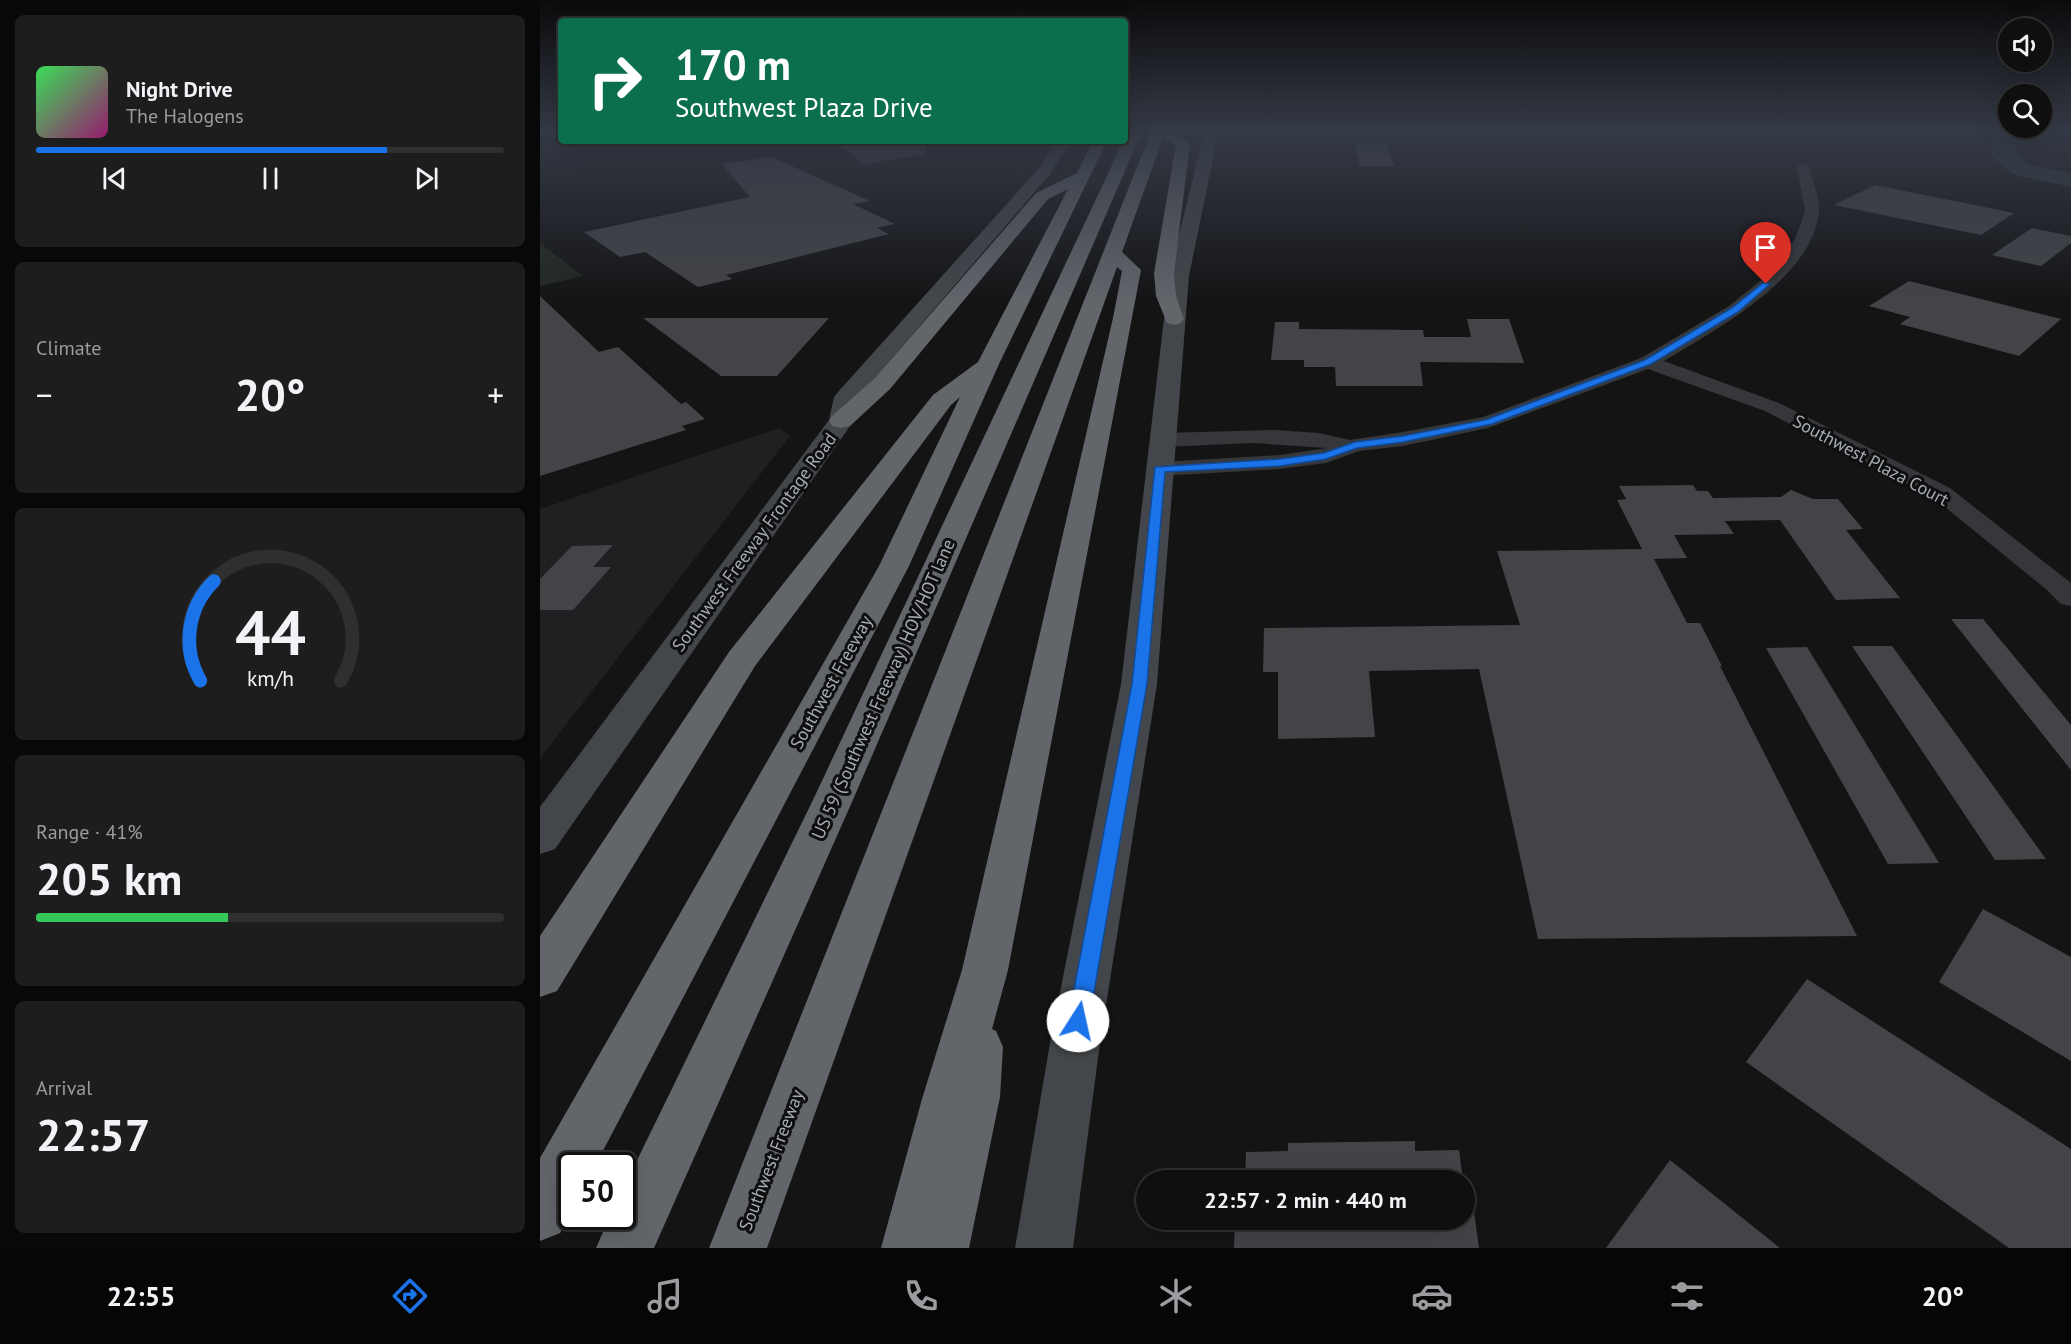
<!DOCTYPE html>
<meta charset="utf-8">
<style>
:root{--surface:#0f0f10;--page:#1d1d1e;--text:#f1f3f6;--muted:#9b9c9f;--line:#2f2f30;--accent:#1a73e8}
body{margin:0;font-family:"PT Sans",sans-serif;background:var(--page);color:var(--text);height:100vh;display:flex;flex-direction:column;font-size:22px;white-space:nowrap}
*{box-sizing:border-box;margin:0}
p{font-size:20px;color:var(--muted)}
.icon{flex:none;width:33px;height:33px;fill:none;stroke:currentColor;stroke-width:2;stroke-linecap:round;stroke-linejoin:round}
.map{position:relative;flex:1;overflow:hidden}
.sheet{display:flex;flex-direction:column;gap:15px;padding:15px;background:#080809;width:540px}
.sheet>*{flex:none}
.guide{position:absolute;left:18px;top:18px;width:570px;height:126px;border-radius:6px;box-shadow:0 6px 24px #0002,0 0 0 2px var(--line);background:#0b6e4f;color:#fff;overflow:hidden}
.tools{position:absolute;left:1458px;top:18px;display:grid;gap:12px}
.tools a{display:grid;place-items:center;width:54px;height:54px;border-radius:50%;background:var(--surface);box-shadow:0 6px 24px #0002,0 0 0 2px var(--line);font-size:30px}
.speed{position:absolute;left:18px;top:1152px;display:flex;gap:12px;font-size:30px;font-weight:700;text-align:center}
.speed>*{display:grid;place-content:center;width:78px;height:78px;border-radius:50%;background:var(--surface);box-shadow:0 6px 24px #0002,0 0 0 2px var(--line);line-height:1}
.speed .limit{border:3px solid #111;border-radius:9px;background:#fff;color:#111}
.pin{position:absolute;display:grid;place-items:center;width:51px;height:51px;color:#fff;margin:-62px -26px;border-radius:50% 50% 50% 0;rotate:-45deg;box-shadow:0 0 6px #0007}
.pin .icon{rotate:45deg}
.me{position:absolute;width:66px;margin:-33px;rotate:10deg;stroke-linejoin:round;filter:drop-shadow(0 0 4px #0008)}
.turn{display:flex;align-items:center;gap:21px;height:126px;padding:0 18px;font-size:27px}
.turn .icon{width:78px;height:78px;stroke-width:2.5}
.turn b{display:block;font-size:42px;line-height:51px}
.big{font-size:45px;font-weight:700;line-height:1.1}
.sheet .tile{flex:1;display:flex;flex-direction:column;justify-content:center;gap:9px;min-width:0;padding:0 21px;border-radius:9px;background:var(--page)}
.sheet .dial{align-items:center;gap:0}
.dial svg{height:156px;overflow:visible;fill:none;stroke:var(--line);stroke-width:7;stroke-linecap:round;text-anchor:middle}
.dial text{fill:var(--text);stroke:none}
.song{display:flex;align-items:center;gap:18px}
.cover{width:72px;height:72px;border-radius:9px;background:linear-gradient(135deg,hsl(130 70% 55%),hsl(320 70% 35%))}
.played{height:6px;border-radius:3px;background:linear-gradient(90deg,var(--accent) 75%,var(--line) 75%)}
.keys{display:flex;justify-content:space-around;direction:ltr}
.heat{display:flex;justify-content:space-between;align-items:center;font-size:33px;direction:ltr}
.charge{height:9px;border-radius:4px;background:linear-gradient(90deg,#34c759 41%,var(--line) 0)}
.trip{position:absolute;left:596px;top:1170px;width:339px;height:60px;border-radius:30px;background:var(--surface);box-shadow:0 6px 24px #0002,0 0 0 2px var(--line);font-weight:700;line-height:60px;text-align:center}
.dock{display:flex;height:96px;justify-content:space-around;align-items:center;background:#060606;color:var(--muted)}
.dock .icon{width:42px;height:42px}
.dock .on{color:var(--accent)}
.dock b{font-size:27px;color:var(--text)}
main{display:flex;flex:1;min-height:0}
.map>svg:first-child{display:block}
.built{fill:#202022}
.green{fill:#212821}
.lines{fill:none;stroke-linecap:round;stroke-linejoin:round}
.river{fill:#2e383d;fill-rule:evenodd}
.building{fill:#434448}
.minor{fill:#35373a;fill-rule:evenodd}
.secondary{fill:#43464a;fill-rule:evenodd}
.motorway{fill:#62666b;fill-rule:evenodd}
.route{fill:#1a73e8;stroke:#114b97;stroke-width:1.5}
.labels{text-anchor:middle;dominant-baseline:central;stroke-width:6;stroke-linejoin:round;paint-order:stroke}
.street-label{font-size:18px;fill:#a7adb5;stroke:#0f0f10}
</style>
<main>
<section class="sheet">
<div class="tile">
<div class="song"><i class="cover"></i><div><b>Night Drive</b><p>The Halogens</p></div></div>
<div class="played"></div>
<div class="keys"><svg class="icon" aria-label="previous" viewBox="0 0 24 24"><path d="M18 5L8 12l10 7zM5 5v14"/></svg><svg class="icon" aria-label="pause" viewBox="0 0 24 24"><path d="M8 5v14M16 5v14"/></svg><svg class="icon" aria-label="next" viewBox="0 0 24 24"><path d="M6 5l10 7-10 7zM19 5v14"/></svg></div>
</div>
<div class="tile"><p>Climate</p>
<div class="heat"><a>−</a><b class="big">20°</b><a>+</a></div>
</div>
<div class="tile dial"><svg viewBox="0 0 100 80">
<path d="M14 69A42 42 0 1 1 86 69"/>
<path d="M14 69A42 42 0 0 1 21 18" stroke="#1a73e8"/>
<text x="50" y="56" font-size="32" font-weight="700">44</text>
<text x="50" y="72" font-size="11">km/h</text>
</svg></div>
<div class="tile"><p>Range · 41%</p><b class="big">205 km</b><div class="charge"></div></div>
<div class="tile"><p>Arrival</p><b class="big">22:57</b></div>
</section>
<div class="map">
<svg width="1531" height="1248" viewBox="0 0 1531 1248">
<rect width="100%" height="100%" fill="#141415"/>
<path class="built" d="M239,428L250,436L0,758V509Z"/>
<path class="green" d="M0,243L43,276L0,286Z"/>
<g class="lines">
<path class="river" d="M1454,129H1475L1476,154L1488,164L1531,173V187L1472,174L1452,156Z"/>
</g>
<path class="building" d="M294,141H385L386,154L324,164Z
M814,142H846L854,166H820Z
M232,157L330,201L313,204L355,224L337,228L349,234L186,275L192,279L158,287L105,252L80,257L44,232L210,197L182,164Z
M1335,185L1474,213L1441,235L1294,205Z
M1492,228L1531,236V243L1501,266L1452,255Z
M1369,281L1521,319L1479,356L1360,324L1370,317L1329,306Z
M0,296L59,352L78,347L141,404L146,402L165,419L142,426L146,430L0,476Z
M103,318H289L237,376H181Z
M927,319H969L984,363L880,362L883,386H796L795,367H764V360H731L735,322H759V329L883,330L884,337H931Z
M1153,485L1157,491H1168L1173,498L1241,497L1251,490L1273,499H1298L1323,529L1306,530L1360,598L1296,600L1240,520L1185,521L1194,534L1134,535L1147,558L1114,559L1147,623H1160L1182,666H1180L1317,936L998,939L939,669L829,671L835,737L738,739V672H723L724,628L980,625L957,551L1102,549L1077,500L1086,499L1079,486Z
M73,545L53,567H71L33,610H0V579L32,546Z
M1411,619H1443L1531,725V770Z
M1312,646H1352L1506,859L1455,860Z
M1267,647L1399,863L1348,864L1226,648Z
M1443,909L1531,957V1061L1399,982Z
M1267,979L1531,1149V1248H1469L1206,1062Z
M875,1141V1151L919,1150L923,1180H705L706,1152L748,1151V1143Z
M1130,1160L1240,1248H1066Z
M924,1187L926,1204H933L939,1248H694L695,1220H924Z"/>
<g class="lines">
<path class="minor" d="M1263,163L1269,167C1272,180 1280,199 1279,212C1272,279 1175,330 1124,361L1239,403L1410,488L1531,583V606L1521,604L1507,590L1394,498L1225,411L1108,369L948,428L863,446L819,451L786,463L740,469L619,476L611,474L607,469L611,464L619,462L740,455L787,448L712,443L624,447L616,445L613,440L616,435L624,433L735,430L779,433L810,440L863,432L943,417L1101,358L1189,306L1235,269L1256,237L1265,211L1257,167Z"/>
<path class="secondary" d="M665,129H679L649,276L617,684L560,1043L533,1248H475L510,1043L581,684L629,276Z
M517,141H531L510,174L318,398L313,421L310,426L15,849L0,854V807L289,420L294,397L298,392L499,168Z"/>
<path class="motorway" d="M589,129H603L312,802L114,1248H56L70,1216H82V1191L272,802Z
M612,129H625L650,143L634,273L636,296L644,319L641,323L634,325L627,323L616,296L614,273L636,145L623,138L582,252L601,270L468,970L452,1029L456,1031L463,1047L460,1097L429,1248H341L382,1099L422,970L573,318L582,271L577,267L227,1248H169Z
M553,141H567L459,364L369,566L55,1166H32V1211L20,1233L0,1241V1158L339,566L420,397L411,405L215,666L17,991L0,997V936L189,652L393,395L438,362L528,189L508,199L350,389L310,426L301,428L292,426L289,421L292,416L334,379L496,193L537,173Z"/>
</g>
<linearGradient id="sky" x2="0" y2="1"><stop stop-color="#0b0b0c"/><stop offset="0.43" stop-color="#343a46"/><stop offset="1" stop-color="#343a46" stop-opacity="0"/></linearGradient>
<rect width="1531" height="303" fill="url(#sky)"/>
<path class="route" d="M1223,283L1230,284L1198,312L1111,364L952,424L863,442L817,448L786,459L740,466L625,472L607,684L549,1021L546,1027L538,1030L531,1027L528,1021L592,684L615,467L740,459L784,453L815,442L863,436L945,420L1105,360L1192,308Z"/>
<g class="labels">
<g class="street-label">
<text transform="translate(1331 460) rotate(28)">Southwest Plaza Court</text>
<text transform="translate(214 542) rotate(-54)">Southwest Freeway Frontage Road</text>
<text transform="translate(291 682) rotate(-61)">Southwest Freeway</text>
<text transform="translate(343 689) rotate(-66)">US 59 (Southwest Freeway) HOV/HOT lane</text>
<text transform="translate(231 1160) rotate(-69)">Southwest Freeway</text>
</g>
</g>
</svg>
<div class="tools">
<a><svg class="icon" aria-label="sound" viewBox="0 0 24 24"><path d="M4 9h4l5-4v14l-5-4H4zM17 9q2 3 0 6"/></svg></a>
<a><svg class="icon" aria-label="search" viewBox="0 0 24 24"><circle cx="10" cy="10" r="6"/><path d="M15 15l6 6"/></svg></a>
</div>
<div class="speed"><div class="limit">50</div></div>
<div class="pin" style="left:1226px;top:284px;background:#d93025"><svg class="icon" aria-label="arrive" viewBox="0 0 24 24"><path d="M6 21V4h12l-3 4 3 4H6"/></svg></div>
<svg class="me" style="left:538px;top:1021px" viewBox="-20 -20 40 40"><circle r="19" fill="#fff"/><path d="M0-13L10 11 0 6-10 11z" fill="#1a73e8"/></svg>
<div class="trip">22:57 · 2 min · 440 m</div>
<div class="guide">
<div class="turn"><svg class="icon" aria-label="right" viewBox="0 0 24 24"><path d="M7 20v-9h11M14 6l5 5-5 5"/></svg><div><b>170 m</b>Southwest Plaza Drive</div></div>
</div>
</div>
</main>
<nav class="dock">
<b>22:55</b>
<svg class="icon on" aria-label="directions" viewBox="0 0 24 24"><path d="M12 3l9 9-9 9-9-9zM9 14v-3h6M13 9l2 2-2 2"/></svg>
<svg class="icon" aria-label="music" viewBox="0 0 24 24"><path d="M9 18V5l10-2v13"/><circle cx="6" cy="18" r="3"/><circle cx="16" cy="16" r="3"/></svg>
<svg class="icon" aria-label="phone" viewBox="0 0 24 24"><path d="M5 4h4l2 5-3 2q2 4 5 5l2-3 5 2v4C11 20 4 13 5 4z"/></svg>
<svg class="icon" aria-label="climate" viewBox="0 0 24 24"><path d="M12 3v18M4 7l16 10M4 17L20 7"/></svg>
<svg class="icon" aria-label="car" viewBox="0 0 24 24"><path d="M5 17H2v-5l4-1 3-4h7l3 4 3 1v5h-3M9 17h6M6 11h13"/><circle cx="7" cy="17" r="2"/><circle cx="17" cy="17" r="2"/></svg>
<svg class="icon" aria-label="filters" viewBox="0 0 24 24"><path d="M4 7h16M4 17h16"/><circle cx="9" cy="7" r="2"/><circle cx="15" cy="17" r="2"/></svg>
<b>20°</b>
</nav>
